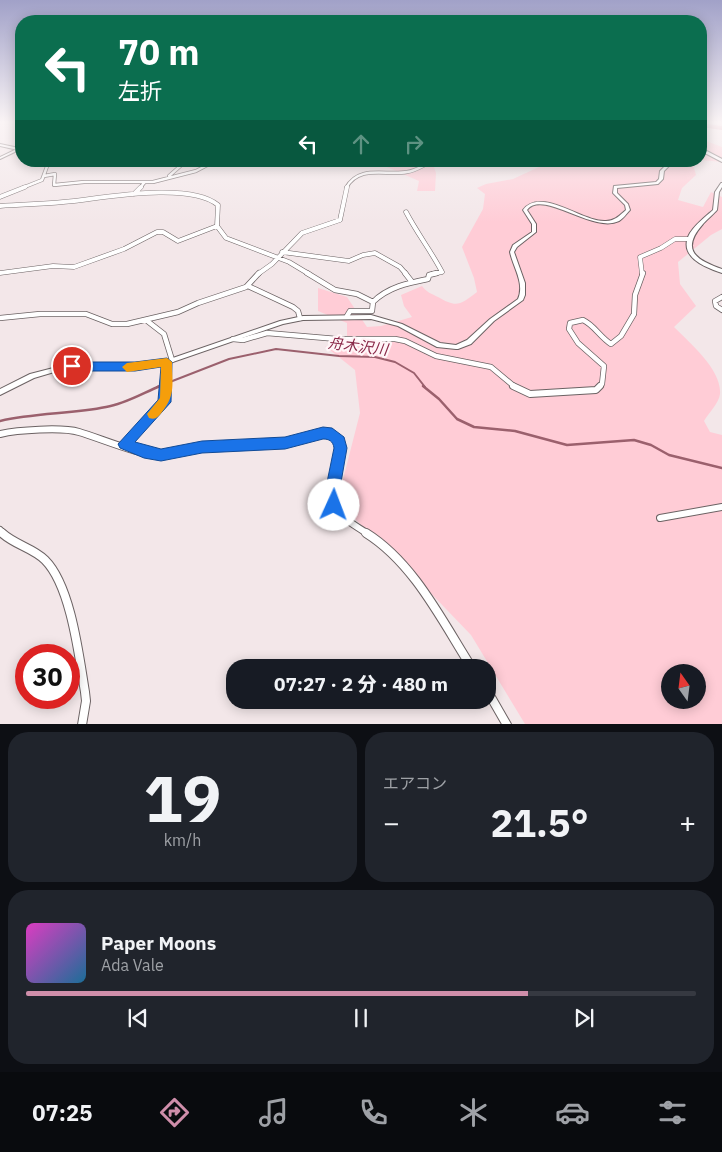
<!DOCTYPE html>
<html lang="ja">
<meta charset="utf-8">
<style>
:root{--surface:#171b24;--page:#20242c;--text:#f1f3f6;--muted:#9ea1a6;--line:#363941;--accent:#cf8eaa}
body{margin:0;font-family:"IBM Plex Sans","Noto Sans JP",sans-serif;background:var(--page);color:var(--text);height:100vh;display:flex;flex-direction:column;font-size:19px;white-space:nowrap}
*{box-sizing:border-box;margin:0}
p{font-size:16px;color:var(--muted)}
.icon{flex:none;width:28px;height:28px;fill:none;stroke:currentColor;stroke-width:2;stroke-linecap:round;stroke-linejoin:round}
.map{position:relative;height:724px;overflow:hidden}
.panel{display:flex;flex-direction:column;gap:8px;padding:8px;background:#0d0f14;flex:1}
.panel>*{flex:none}
.top-card{position:absolute;left:15px;top:15px;width:692px;height:152px;border-radius:20px;box-shadow:0 2px 12px #0003;background:#0b6e4f;color:#fff;overflow:hidden}
.needle{width:32px;rotate:346deg}
.buttons{position:absolute;left:661px;top:664px;display:grid;gap:10px}
.buttons a{display:grid;place-items:center;width:45px;height:45px;border-radius:50%;background:var(--surface);box-shadow:0 2px 12px #0003;font-size:25px}
.speed{position:absolute;left:15px;top:644px;display:flex;gap:10px;font-size:25px;font-weight:700;text-align:center}
.speed>*{display:grid;place-content:center;width:65px;height:65px;border-radius:50%;background:var(--surface);box-shadow:0 2px 12px #0003;line-height:1}
.speed .limit{border:8px solid #d22;background:#fff;color:#111}
.pin{position:absolute;display:grid;place-items:center;width:42px;height:42px;color:#fff;margin:-21px;border:2px solid #fff;border-radius:50%;box-shadow:0 1px 5px #0007}
.me{position:absolute;width:55px;margin:-28px;rotate:2deg;stroke-linejoin:round;filter:drop-shadow(0 0 4px #0008)}
.turn{display:flex;align-items:center;gap:18px;height:105px;padding:0 20px;font-size:22px}
.turn .icon{width:65px;height:65px;stroke-width:2.5}
.turn b{display:block;font-size:35px;line-height:42px}
.lanes{display:flex;align-items:center;height:48px;padding:0 20px;background:#0003;justify-content:center;gap:25px;direction:ltr}
.lanes .off{opacity:.35}
.big{font-size:38px;font-weight:800;line-height:1.1}
.panel .card{flex:1;display:flex;flex-direction:column;justify-content:center;gap:8px;min-width:0;padding:0 18px;border-radius:20px;background:var(--page)}
.panel .dial{align-items:center;gap:0}
.dial b{font-size:65px;line-height:1}
.song{display:flex;align-items:center;gap:15px}
.cover{width:60px;height:60px;border-radius:8px;background:linear-gradient(135deg,hsl(310 70% 55%),hsl(200 70% 35%))}
.played{height:5px;border-radius:2px;background:linear-gradient(90deg,var(--accent) 75%,var(--line) 75%)}
.keys{display:flex;justify-content:space-around;direction:ltr}
.heat{display:flex;justify-content:space-between;align-items:center;font-size:28px;direction:ltr}
.panel .tiles{flex:1;display:grid;gap:8px;grid-template-columns:1fr 1fr}
.card:last-child{grid-column:span 2}
.trip{position:absolute;left:226px;top:659px;width:270px;height:50px;border-radius:20px;background:var(--surface);box-shadow:0 2px 12px #0003;font-weight:800;line-height:50px;text-align:center}
.dock{display:flex;height:80px;justify-content:space-around;align-items:center;background:#090b0e;color:var(--muted)}
.dock .icon{width:35px;height:35px}
.dock .selected{color:var(--accent)}
.dock b{font-size:22px;color:var(--text)}
.map>svg:first-child{display:block}
.green{fill:#ffccd6;fill-rule:evenodd}
.lines{fill:none;stroke-linecap:round;stroke-linejoin:round}
.stream-far1{stroke:#9b606d;stroke-width:2}
.stream{stroke:#9b606d;stroke-width:2.5}
.river{fill:#d78497;fill-rule:evenodd}
.minor-far4-casing{stroke:#6b6263;stroke-width:4}
.minor-far3-casing{stroke:#6b6263;stroke-width:5}
.minor-far2-casing{stroke:#6b6263;stroke-width:6}
.minor-far1-casing{stroke:#6b6263;stroke-width:8}
.minor-casing{stroke:#6b6263;stroke-width:10}
.tertiary-casing{stroke:#6b6263;stroke-width:2}
.secondary-casing{stroke:#6b6263;stroke-width:2}
.minor-far4{stroke:#fff;stroke-width:2.5}
.minor-far3{stroke:#fff;stroke-width:4}
.minor-far2{stroke:#fff;stroke-width:4.5}
.minor-far1{stroke:#fff;stroke-width:6}
.minor{stroke:#fff;stroke-width:8}
.tertiary{fill:#fff;fill-rule:evenodd}
.secondary{fill:#fff;fill-rule:evenodd}
.route{fill:#1a73e8;stroke:#114b97}
.slow{fill:#f59e0b}
.labels{text-anchor:middle;dominant-baseline:central;stroke-width:4.5;stroke-linejoin:round;paint-order:stroke}
.water-label{font-size:15px;font-style:italic;fill:#892747;stroke:#fff5f7}
</style>
<div class="map">
<svg width="722" height="725" viewBox="0 0 722 725">
<rect width="100%" height="100%" fill="#f3e7e9"/>
<path class="green" d="M701,139L722,147V162L701,160Z
M373,161H432L436,173L435,191H417L419,181Z
M535,161H692L696,175L682,188L678,200L703,207L711,192L722,197V229L711,235L678,262L680,284L696,306L674,327C690,343 722,370 720,394C719,403 708,414 704,421L710,432L722,435V724H525L471,635L398,559L343,508L339,495L360,413L355,370L325,346L347,349V323L318,311V288L347,297L367,327L381,326L412,317L404,306L401,295L422,286C426,292 432,294 438,297C457,308 460,305 477,292L474,278L462,247L483,209L485,194L477,188L486,184L513,179L539,167ZM670,672H698V700H670Z"/>
<g class="lines">
<path class="stream-far1" d="M157,387L229,359L276,349L339,356L375,357L395,362L414,373L425,387"/>
<path class="stream" d="M423,386L439,399L457,419L474,427L515,431L567,445L634,440L651,445L669,455L722,468
M0,421C35,413 71,414 106,407C125,404 143,393 160,386"/>
<path class="river" d="M701,123L722,126V130L701,127Z"/>
<defs>
<path id="minor-far4" d="M44,176L55,174L54,185L84,182H153L196,171L215,161
M169,176L186,161
M22,188L42,180L49,161
M140,188L144,183
M346,188C359,164 386,176 407,172C414,171 419,168 425,165L424,161"/>
<path id="minor-far3" d="M134,194L141,187
M0,197L25,187
M0,206C24,204 49,204 74,201C108,197 190,182 218,205L217,226L226,238L289,262L309,274
M406,212C417,233 431,251 442,272L432,274
M282,252L349,261L363,255L375,253L400,267L406,274
M0,273L53,266L74,267L124,249L157,232H163L178,241L217,226
M258,274L272,264L302,233L340,220L347,187
M642,274L640,257L661,248L675,239H689"/>
<path id="minor-far2" d="M307,273L335,290L357,294L373,302
M405,273L412,282
M248,286L293,307L298,311L300,318
M722,297L715,301L716,306L722,310
M347,316L350,311H372L373,302C388,287 408,283 428,279L429,275L437,273
M0,318L40,314H86L112,324H127L178,312L198,303L246,287L259,273
M146,320L164,334L172,360
M233,339L243,340L267,333L337,339H395L405,341L436,356L491,367L515,387
M165,387L167,362
M599,387L602,384L604,366L578,343L569,329L570,323L583,320C594,325 600,337 611,344L621,336L634,314L635,295L643,273"/>
<path id="minor-far1" d="M513,386L530,394L596,390L600,386
M0,434C17,430 62,427 79,432C100,438 143,457 163,455C177,453 190,448 204,447C232,445 263,448 291,442C302,439 324,429 335,436C351,446 323,490 338,511C345,521 358,527 368,534
M124,444L164,402L165,386
M660,518L722,507
M0,530L4,534"/>
<path id="minor" d="M2,533C15,545 33,548 45,560C71,586 79,656 85,692L86,701L82,725
M366,533C414,563 442,621 472,668
M488,692L507,725"/>
<path id="tertiary" d="M0,144L19,148L20,149L18,150L0,146Z
M670,161H674L664,171L663,179L658,184L617,188V193L628,204L630,210C627,213 623,219 619,221C593,234 543,189 527,210L536,224V232L517,247L514,252L525,283V295L523,300L494,321L471,344L458,349H456L437,347L398,326L371,319L303,320L283,324L167,364L135,369L61,370L34,378L0,395V389L30,374L61,366L135,365L167,360L280,321L303,316L371,315L402,324L440,343L456,345L467,340L490,319L518,299C525,283 513,267 510,252L513,245L532,232V224L523,210C541,186 583,223 606,221C615,221 620,215 626,210L625,205L613,193L614,186L656,182L659,179L660,171Z"/>
<path id="secondary" d="M17,121H21V124Z
M21,147V149L0,159V157Z
M701,148L722,159V162L701,151Z
M721,183H722V187L719,192L717,210C713,215 707,219 703,224C680,250 696,260 722,269V273C704,267 677,256 690,233C696,224 705,217 713,210L715,192Z"/>
</defs>
<use href="#minor-far4" class="minor-far4-casing"/>
<use href="#minor-far3" class="minor-far3-casing"/>
<use href="#minor-far2" class="minor-far2-casing"/>
<use href="#minor-far1" class="minor-far1-casing"/>
<use href="#minor" class="minor-casing"/>
<use href="#tertiary" class="tertiary-casing"/>
<use href="#secondary" class="secondary-casing"/>
<use href="#minor-far4" class="minor-far4"/>
<use href="#minor-far3" class="minor-far3"/>
<use href="#minor-far2" class="minor-far2"/>
<use href="#minor-far1" class="minor-far1"/>
<use href="#minor" class="minor"/>
<use href="#tertiary" class="tertiary"/>
<use href="#secondary" class="secondary"/>
</g>
<linearGradient id="sky" x2="0" y2="1"><stop stop-color="#a1a1c8"/><stop offset="0.55" stop-color="#faf4f5"/><stop offset="1" stop-color="#faf4f5" stop-opacity="0"/></linearGradient>
<rect width="722" height="222" fill="url(#sky)"/>
<path class="route" d="M167,358L172,362L171,402L135,442L161,449L202,441L285,437L323,427L332,428L344,437L347,448L340,488L339,497L341,505L339,510L334,512L328,510L324,497L334,448C333,441 329,439 323,439L285,449L202,453L161,461L144,458L120,448L118,444L158,400L161,367L135,371H72L66,366L72,362H135Z"/>
<path class="slow" d="M167,358L172,362C172,383 176,395 162,412C158,417 156,420 149,418L147,414L160,398L161,367L127,372L122,367L127,363Z"/>
<g class="labels">
<g class="water-label">
<text transform="translate(358 346) rotate(7)">舟木沢川</text>
</g>
</g>
</svg>
<div class="buttons">
<a><svg class="needle" viewBox="-14 -14 28 28"><path d="M0-13l5 13h-10z" fill="#e53935"/><path d="M0 13l5-13h-10z" fill="#9ea1a6"/></svg></a>
</div>
<div class="speed"><div class="limit">30</div></div>
<div class="pin" style="left:72px;top:366px;background:#d93025"><svg class="icon" aria-label="arrive" viewBox="0 0 24 24"><path d="M6 21V4h12l-3 4 3 4H6"/></svg></div>
<svg class="me" style="left:334px;top:505px" viewBox="-20 -20 40 40"><circle r="19" fill="#fff"/><path d="M0-13L10 11 0 6-10 11z" fill="#1a73e8"/></svg>
<div class="trip">07:27 · 2 分 · 480 m</div>
<div class="top-card">
<div class="turn"><svg class="icon" aria-label="left" viewBox="0 0 24 24"><path d="M17 20v-9H6M10 6l-5 5 5 5"/></svg><div><b>70 m</b>左折</div></div>
<div class="lanes"><svg class="icon" aria-label="left" viewBox="0 0 24 24"><path d="M17 20v-9H6M10 6l-5 5 5 5"/></svg><svg class="icon off" aria-label="ahead" viewBox="0 0 24 24"><path d="M12 20V5M6 11l6-6 6 6"/></svg><svg class="icon off" aria-label="right" viewBox="0 0 24 24"><path d="M7 20v-9h11M14 6l5 5-5 5"/></svg></div>
</div>
</div>
<section class="panel">
<div class="tiles">
<div class="card dial"><b>19</b><p>km/h</p></div>
<div class="card"><p>エアコン</p>
<div class="heat"><a>−</a><b class="big">21.5°</b><a>+</a></div>
</div>
<div class="card">
<div class="song"><i class="cover"></i><div><b>Paper Moons</b><p>Ada Vale</p></div></div>
<div class="played"></div>
<div class="keys"><svg class="icon" aria-label="previous" viewBox="0 0 24 24"><path d="M18 5L8 12l10 7zM5 5v14"/></svg><svg class="icon" aria-label="pause" viewBox="0 0 24 24"><path d="M8 5v14M16 5v14"/></svg><svg class="icon" aria-label="next" viewBox="0 0 24 24"><path d="M6 5l10 7-10 7zM19 5v14"/></svg></div>
</div>
</div>
</section>
<nav class="dock">
<b>07:25</b>
<svg class="icon selected" aria-label="directions" viewBox="0 0 24 24"><path d="M12 3l9 9-9 9-9-9zM9 14v-3h6M13 9l2 2-2 2"/></svg>
<svg class="icon" aria-label="music" viewBox="0 0 24 24"><path d="M9 18V5l10-2v13"/><circle cx="6" cy="18" r="3"/><circle cx="16" cy="16" r="3"/></svg>
<svg class="icon" aria-label="phone" viewBox="0 0 24 24"><path d="M5 4h4l2 5-3 2q2 4 5 5l2-3 5 2v4C11 20 4 13 5 4z"/></svg>
<svg class="icon" aria-label="climate" viewBox="0 0 24 24"><path d="M12 3v18M4 7l16 10M4 17L20 7"/></svg>
<svg class="icon" aria-label="car" viewBox="0 0 24 24"><path d="M5 17H2v-5l4-1 3-4h7l3 4 3 1v5h-3M9 17h6M6 11h13"/><circle cx="7" cy="17" r="2"/><circle cx="17" cy="17" r="2"/></svg>
<svg class="icon" aria-label="filters" viewBox="0 0 24 24"><path d="M4 7h16M4 17h16"/><circle cx="9" cy="7" r="2"/><circle cx="15" cy="17" r="2"/></svg>
</nav>
